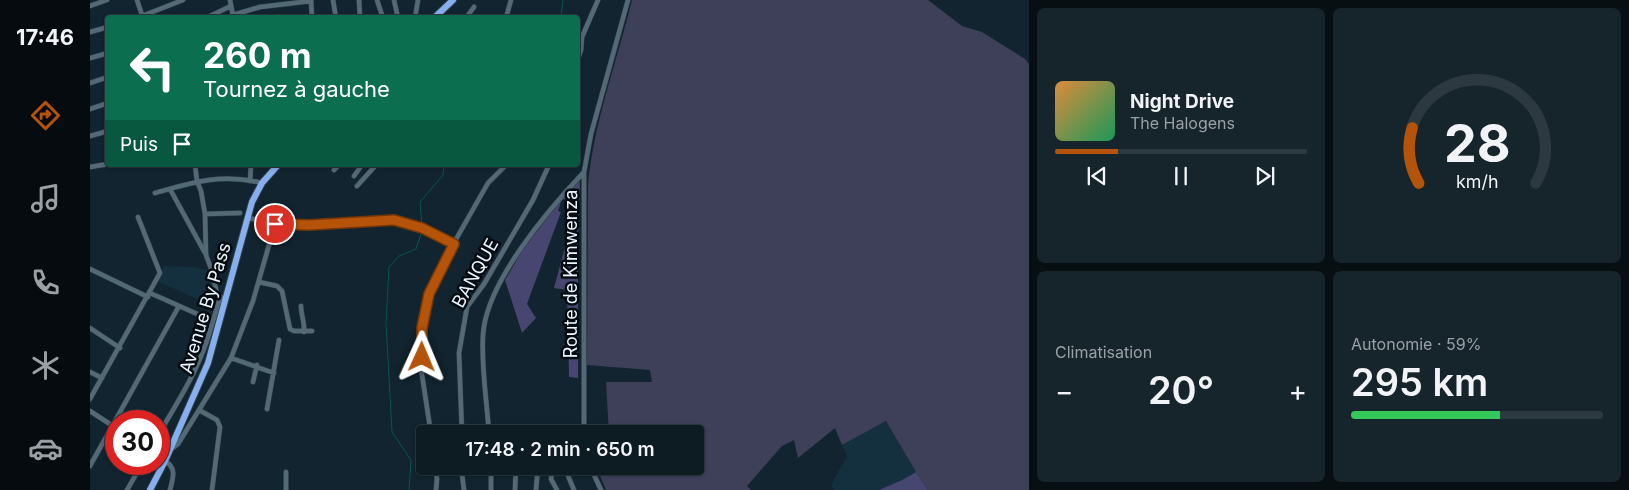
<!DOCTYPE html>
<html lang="fr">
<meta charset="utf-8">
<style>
:root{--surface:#0d1b23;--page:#16242b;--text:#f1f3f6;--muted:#9aa1a6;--line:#2d3941;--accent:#b45309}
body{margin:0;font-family:Inter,sans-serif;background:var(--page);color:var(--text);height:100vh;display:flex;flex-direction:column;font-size:19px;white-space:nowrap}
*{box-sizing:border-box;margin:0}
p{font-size:16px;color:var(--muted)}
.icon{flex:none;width:28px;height:28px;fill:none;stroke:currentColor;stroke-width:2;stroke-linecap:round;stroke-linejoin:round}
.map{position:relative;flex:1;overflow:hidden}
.details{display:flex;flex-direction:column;gap:8px;padding:8px;background:#070f13;width:600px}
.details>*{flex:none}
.hud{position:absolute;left:15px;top:15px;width:475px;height:152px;border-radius:5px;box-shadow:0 1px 4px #0004,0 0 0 1px var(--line);background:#0b6e4f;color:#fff;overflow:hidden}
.speed{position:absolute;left:15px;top:410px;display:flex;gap:10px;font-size:25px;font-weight:700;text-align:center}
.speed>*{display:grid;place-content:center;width:65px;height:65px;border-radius:50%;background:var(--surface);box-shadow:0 1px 4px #0004,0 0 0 1px var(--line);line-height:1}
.speed .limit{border:8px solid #d22;background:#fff;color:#111}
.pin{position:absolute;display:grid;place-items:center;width:42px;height:42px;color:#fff;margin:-21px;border:2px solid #fff;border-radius:50%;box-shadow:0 1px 5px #0007}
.me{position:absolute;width:55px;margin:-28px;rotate:1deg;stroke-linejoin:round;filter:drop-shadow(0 0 4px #0008)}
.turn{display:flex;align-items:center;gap:18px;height:105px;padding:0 15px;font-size:22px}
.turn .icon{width:65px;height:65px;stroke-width:2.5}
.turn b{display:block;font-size:35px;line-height:42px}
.then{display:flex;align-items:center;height:48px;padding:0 15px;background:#0003;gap:10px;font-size:19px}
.big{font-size:38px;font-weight:600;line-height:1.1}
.details .widget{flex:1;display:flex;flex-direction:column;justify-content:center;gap:8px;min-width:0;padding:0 18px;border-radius:8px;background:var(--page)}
.details .dial{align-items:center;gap:0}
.dial svg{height:130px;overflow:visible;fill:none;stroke:var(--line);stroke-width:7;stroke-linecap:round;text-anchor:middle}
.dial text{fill:var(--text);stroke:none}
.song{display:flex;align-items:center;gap:15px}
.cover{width:60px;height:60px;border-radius:8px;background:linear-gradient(135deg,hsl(30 70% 55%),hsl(150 70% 35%))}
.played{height:5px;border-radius:2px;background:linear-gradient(90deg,var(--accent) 25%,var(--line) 25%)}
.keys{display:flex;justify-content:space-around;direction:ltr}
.heat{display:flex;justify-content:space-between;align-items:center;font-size:28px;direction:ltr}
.charge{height:8px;border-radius:4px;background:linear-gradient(90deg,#34c759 59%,var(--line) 0)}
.details .tiles{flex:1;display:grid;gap:8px;grid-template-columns:repeat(2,1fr)}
.trip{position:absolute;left:326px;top:425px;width:288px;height:50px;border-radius:5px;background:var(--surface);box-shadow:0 1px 4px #0004,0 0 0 1px var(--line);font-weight:600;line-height:50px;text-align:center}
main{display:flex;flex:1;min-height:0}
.dock{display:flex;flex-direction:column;width:90px;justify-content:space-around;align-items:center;background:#050b0e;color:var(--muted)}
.dock .icon{width:35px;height:35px}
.dock .current{color:var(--accent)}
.dock b{font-size:22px;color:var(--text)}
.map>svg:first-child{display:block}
.built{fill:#142f3e}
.green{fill:#3e3f59}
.forest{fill:#464670}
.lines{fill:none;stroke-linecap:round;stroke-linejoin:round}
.stream{stroke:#055652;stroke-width:1}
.minor-casing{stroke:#33404a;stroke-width:5.5}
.highway-casing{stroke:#33404a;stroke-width:8}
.minor{stroke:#546976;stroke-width:4.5}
.highway{stroke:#86afef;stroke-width:6}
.route-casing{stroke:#753606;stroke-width:12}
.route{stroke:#b45309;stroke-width:9}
.labels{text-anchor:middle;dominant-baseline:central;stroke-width:5;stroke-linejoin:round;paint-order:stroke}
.street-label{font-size:18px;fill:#eaf6fe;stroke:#050c11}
</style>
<main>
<nav class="dock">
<b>17:46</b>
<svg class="icon current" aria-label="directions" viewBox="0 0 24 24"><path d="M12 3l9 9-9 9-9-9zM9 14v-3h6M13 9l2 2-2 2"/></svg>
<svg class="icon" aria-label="music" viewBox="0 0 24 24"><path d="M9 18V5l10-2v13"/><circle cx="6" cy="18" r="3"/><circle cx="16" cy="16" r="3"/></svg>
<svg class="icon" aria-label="phone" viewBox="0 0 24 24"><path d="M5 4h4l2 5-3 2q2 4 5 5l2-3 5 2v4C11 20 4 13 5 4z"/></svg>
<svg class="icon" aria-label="climate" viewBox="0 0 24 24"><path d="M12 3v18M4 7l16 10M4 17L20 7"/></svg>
<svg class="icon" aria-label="car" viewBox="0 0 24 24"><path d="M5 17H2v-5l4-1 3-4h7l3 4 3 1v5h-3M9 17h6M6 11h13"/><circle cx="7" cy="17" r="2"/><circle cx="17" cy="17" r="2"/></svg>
</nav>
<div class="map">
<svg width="939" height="490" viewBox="0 0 939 490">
<rect width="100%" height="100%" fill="#11242f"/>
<path class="built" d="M73,266L104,267L122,271L123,306L69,282Z
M796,421L826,472L812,480L789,490H744L741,485L757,456L752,445Z"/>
<path class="green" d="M542,0H838L872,26L892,32L935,59L939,64V490H838L826,472L796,421L752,445L745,428L708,458L704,440L692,446L657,486L661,490H516L506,466H605V434H519L516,382H562L560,370L497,365L498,185C504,121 527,62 542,0Z"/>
<path class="forest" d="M490,181L488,241V378L479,377L477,290L464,288L487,202L472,199L468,211L471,212L437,304L446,318L432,333L415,280L432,251L478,190Z
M826,472L838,490H789L812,480Z"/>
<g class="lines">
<path class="stream" d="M471,18L473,0
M332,226L330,202L353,175L354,165
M319,490L321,460L302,432L296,323L299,267L309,256L326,249L332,231"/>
<defs>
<path id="minor" d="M47,0L53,18
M140,0L143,16
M221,0L222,18
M243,0L246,18
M269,0L270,18
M287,0L293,18
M304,0L308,18
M0,6L17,0
M143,15L170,7L221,1
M47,18L93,0
M116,18L141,6
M325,18L328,0
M376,18L384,7
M416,18L421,0
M0,32L18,27
M0,58L18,53
M488,59L491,50L492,37L508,0
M0,83L18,77
M0,109L18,103
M0,136L18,131
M105,165L107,181L111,191L115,214L116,255L122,271L127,294L132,298
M0,167L18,164
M244,170L249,165
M264,176L272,165
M160,181L161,165
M267,186L286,165
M80,189L115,253
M65,193C103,182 132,173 172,183
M115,214L150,213
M157,218L198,225L303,220L332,228L364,244
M0,269L58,297
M169,282L187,286L192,291L200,329L204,331H222
M60,293L123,321
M211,306C211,315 215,323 214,332
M0,328L30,348
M141,358L184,373
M0,372L12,378
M163,382L167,365
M0,399L70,273L48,217
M177,409L189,340
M109,410L127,420L130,427L122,490
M0,411L26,428
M69,434C85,406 104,377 115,346C121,330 125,313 130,298
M341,434L331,368L332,328L339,294L357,255L398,183L416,165
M372,434L369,353L377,307L394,284L443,200L459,165
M399,434C397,401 391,368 393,335C396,282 459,209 494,172
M494,434V172L501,134L538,0
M69,444L80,450L88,444L141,358L163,301L185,224
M75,461C87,468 83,478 80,490
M0,466L89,306
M345,466L347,479L346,490
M371,466L374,490
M463,466L461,479L467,490
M474,466L484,490
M484,466L497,472L503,473
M500,466L511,490
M37,490L52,464
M196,490V472
M401,490V466
M425,490L426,466
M446,490L448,466"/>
<path id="highway" d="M344,18L363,0
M60,490L75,461L118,363L162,202L172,183L188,165"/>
</defs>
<use href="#minor" class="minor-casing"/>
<use href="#highway" class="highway-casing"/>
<use href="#minor" class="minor"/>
<use href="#highway" class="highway"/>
</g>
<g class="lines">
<defs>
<path id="route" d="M185,224L219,225L304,220L332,228L364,244L339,294L332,328V357"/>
</defs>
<use href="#route" class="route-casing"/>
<use href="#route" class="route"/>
</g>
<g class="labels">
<g class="street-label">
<text transform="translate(385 273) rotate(-61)">BANQUE</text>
<text transform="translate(480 274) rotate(-90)">Route de Kimwenza</text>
<text transform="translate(115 308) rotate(-73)">Avenue By Pass</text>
</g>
</g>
</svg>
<div class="speed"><div class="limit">30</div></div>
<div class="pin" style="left:185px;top:224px;background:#d93025"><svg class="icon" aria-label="arrive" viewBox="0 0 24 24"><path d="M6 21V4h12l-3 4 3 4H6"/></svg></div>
<svg class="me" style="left:332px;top:357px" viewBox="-20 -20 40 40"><path d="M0-17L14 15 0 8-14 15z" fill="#b45309" stroke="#fff" stroke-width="4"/></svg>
<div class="trip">17:48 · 2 min · 650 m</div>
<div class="hud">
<div class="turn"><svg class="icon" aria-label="left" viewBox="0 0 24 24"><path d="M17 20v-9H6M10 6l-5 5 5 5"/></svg><div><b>260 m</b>Tournez à gauche</div></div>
<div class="then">Puis<svg class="icon" aria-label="arrive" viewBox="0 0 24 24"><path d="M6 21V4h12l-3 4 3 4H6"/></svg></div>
</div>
</div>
<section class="details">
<div class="tiles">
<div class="widget">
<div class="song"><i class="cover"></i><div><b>Night Drive</b><p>The Halogens</p></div></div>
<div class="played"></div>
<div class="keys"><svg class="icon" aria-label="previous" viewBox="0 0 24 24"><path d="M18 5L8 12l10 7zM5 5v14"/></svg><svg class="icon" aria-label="pause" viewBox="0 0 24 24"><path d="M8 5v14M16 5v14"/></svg><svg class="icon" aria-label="next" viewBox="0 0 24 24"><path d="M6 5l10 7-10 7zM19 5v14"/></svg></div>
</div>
<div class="widget dial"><svg viewBox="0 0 100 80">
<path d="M14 69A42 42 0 1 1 86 69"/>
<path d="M14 69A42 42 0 0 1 10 35" stroke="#b45309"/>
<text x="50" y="56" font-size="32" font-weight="700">28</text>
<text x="50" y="72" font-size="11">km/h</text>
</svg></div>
<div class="widget"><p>Climatisation</p>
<div class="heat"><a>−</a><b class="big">20°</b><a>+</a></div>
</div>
<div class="widget"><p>Autonomie · 59%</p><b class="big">295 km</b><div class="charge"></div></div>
</div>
</section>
</main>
